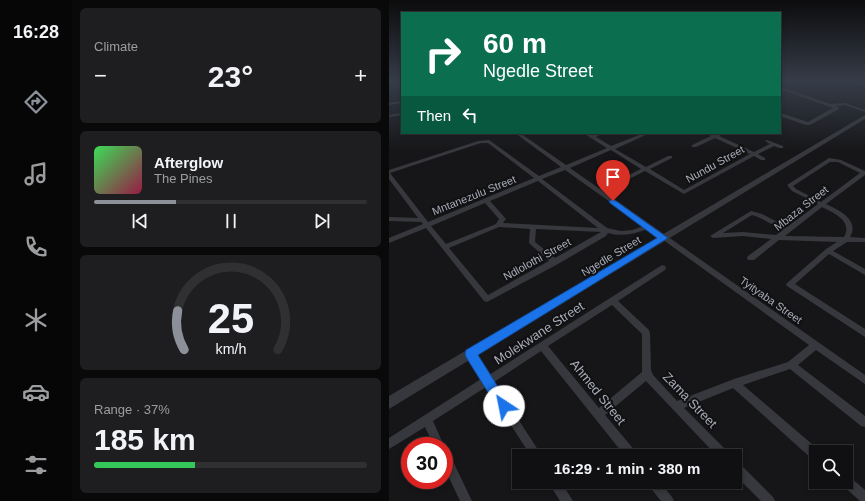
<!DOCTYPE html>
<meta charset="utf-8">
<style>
:root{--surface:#101012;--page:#1e1e20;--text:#f1f3f6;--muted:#9c9d9f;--line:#303032;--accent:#8c9099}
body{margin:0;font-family:Arial,sans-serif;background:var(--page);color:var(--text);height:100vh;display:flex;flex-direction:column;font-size:15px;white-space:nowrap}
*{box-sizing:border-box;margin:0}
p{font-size:13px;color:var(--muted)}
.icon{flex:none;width:22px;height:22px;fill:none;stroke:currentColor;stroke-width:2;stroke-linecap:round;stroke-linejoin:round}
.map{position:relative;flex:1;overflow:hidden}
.sheet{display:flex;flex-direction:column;gap:8px;padding:8px;background:#09090a;width:317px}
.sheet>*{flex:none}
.top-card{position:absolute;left:12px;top:12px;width:380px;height:122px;border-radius:0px;box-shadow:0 2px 6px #0003,0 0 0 1px var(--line);background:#0b6e4f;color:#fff;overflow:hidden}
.controls{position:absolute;left:420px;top:445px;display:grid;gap:8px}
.controls a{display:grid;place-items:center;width:44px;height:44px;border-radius:0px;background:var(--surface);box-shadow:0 2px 6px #0003,0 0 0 1px var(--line);font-size:20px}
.speed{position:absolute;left:12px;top:437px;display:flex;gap:8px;font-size:20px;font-weight:700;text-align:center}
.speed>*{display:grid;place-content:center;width:52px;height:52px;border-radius:50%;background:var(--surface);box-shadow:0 2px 6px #0003,0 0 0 1px var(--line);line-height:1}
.speed .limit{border:6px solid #d22;background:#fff;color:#111}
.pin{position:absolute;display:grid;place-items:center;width:34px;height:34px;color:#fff;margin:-41px -17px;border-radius:50% 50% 50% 0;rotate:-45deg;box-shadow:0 0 4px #0007}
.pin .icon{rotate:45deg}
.me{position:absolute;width:44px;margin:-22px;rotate:326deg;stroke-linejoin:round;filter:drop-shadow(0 0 3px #0008)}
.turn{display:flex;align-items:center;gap:14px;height:84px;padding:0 16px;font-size:18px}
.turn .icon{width:52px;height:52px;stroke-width:2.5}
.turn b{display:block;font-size:28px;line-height:34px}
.then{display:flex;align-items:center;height:38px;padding:0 16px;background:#0003;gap:8px;font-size:15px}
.big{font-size:30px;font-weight:700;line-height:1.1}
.sheet .widget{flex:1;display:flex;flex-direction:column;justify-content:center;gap:6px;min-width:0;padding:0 14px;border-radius:6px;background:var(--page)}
.sheet .dial{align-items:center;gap:0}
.dial svg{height:104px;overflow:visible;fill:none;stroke:var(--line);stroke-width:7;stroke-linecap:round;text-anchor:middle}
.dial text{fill:var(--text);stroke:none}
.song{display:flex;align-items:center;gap:12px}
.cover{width:48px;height:48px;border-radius:6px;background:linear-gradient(135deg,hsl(130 70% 55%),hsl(340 70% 35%))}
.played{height:4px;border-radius:2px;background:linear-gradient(90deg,var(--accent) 30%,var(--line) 30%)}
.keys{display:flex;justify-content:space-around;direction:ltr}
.heat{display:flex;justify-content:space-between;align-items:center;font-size:22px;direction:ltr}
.charge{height:6px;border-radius:3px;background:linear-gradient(90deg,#34c759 37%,var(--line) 0)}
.trip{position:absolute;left:123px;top:449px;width:230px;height:40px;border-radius:0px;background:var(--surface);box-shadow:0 2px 6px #0003,0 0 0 1px var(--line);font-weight:700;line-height:40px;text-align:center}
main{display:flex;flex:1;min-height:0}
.tabs{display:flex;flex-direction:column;width:72px;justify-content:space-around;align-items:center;background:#060607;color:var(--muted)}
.tabs .icon{width:28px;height:28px}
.tabs .selected{color:var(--accent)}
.tabs b{font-size:18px;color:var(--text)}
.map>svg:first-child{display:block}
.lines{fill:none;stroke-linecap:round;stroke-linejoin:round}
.stream{stroke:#2c353c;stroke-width:1}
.minor{fill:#37383d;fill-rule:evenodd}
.tertiary{fill:#37383d;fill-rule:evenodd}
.route{fill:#1a73e8;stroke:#114b97}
.labels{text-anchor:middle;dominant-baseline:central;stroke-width:4;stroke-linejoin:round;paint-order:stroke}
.street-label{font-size:11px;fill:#a8adb8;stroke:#111113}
.near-street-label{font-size:13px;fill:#a8adb8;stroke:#111113}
</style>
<main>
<nav class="tabs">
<b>16:28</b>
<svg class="icon selected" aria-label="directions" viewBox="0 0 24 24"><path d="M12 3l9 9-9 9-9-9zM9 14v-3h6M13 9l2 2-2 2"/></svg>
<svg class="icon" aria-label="music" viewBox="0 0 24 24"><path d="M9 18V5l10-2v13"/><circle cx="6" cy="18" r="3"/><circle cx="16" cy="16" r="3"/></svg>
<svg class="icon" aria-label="phone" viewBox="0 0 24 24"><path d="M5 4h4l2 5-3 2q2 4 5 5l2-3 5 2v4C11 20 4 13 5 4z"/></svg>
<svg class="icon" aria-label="climate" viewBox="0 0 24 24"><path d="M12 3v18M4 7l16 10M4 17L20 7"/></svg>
<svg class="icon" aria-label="car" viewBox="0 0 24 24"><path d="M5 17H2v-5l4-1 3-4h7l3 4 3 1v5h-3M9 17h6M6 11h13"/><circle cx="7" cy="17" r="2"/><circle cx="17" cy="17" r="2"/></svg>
<svg class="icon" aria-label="filters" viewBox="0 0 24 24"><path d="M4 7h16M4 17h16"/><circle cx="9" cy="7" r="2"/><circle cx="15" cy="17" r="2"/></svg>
</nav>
<section class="sheet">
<div class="widget"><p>Climate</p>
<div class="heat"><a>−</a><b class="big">23°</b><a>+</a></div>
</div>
<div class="widget">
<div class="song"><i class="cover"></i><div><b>Afterglow</b><p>The Pines</p></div></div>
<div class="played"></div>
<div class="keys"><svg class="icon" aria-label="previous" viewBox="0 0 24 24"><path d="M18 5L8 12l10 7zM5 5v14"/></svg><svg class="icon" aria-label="pause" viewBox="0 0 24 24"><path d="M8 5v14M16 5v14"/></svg><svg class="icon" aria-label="next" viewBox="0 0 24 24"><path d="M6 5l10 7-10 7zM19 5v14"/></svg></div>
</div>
<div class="widget dial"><svg viewBox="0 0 100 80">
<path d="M14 69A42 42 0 1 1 86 69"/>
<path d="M14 69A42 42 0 0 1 9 39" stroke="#8c9099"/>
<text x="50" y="56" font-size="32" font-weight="700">25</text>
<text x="50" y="72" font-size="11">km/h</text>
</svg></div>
<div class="widget"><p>Range · 37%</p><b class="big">185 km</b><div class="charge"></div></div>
</section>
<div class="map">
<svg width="476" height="501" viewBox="0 0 476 501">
<rect width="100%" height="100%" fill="#161618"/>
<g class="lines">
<path class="stream" d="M458,81L476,86"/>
<path class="minor" d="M13,85V87L0,89V87Z
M391,87L441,104L456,103L476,110V112L456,105L446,106L450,107V109L421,125H417L391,116V113L419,122L444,108L391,89Z
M13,101V103L0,105V103Z
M13,113V115L0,117V115Z
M126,133H131L177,165L218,148L194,133H199L203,135L208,133H214L207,137L222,146L255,133H261L226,149L257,167L279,156H283V158L261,169L295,190L361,154L326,138L307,147H303V145L322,136L317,133H323L326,134L329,133H335L330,136L365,152L381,144L376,141L378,140L394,146V148H390L385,146L369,154L376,158V160H372L365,156L295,194L256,171L232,183H228V181L252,169L222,150L181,168L476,375V384L427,350L409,365L476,416V427L472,426L401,369L354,385L431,451V452H427V460L423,459L344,388L295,408L339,452L340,456H328L257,381L216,415L247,452L248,456H236L152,351L105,382L153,456H142L97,387L44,421L55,446V447L45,446L36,427L0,449V438L92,379L78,357L77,354L78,351L81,350L84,351L100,375L273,265L276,266L277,268L276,270L229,301L260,330L261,333L262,370L264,375L288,401L345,379L399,362L420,345L259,229C245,234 232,237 219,233L217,236L169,264L98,302L95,301L37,228L0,243V238L34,224L32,222L0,221V217L29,218L0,179V170L89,141L100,140L150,176L172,167ZM92,143H99L145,178L39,222L1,173ZM176,170L255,226L243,230L232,231L218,228L153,179ZM149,181L209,228L114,223L117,219L101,201ZM96,203L110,219L107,224L57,244L42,226ZM110,227L141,229L140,243L160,261L99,295L60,248ZM147,229L212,232L166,258L146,242ZM223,305L253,334V372L210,408L159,346Z
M440,158L452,160L476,171V175L437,204C450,210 471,220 461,237L476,238V242H458L444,251L476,269V275L440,254L406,284L476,329V337L398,286L397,284L437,249L448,242L390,240L365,260H359L358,258L359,256L382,239L354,236L324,238L321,236L362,211L373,214L398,227L429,204L403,191L398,185ZM441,162H449L471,173L432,202L407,189L404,186ZM433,207C445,213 464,221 455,237L396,236ZM363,215L369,217L394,230L387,235L354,232L334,233Z
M55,450L59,451L83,501H71L55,467Z
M346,461L350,463L384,497L386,501H372L346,475Z
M457,475L461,477L476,490V501H471L453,485L452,482H457Z
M159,482H172L184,501H171Z
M258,482H271L283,497L285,501H272L260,486Z"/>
<path class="tertiary" d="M476,115V119L0,409V396Z"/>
</g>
<linearGradient id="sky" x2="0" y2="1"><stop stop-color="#0c0c0d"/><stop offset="0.54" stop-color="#363c48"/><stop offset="1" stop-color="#363c48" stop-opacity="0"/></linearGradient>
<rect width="476" height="151" fill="url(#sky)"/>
<path class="route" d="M224,199L279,238L89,355L121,406L119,410L115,412L110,410L77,357L76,354L77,350L268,238L221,203L220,201Z"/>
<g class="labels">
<g class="street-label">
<text transform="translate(326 164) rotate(-29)">Nundu Street</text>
<text transform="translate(85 195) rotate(-22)">Mntanezulu Street</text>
<text transform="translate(412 208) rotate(-38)">Mbaza Street</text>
<text transform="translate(222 256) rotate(-31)">Ngedle Street</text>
<text transform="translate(148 259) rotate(-29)">Ndlolothi Street</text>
<text transform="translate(382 300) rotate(35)">Tyityaba Street</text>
</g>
<g class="near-street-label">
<text transform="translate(150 333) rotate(-33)">Molekwane Street</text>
<text transform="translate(209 392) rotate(51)">Ahmed Street</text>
<text transform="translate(301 400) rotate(46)">Zama Street</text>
</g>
</g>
</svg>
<div class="controls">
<a><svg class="icon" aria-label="search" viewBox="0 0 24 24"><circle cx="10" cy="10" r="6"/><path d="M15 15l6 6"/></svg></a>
</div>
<div class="speed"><div class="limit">30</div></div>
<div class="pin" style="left:224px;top:201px;background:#d93025"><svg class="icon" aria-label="arrive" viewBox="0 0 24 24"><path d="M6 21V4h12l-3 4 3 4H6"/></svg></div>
<svg class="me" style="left:115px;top:406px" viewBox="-20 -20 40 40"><circle r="19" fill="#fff"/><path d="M0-13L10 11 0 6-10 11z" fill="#1a73e8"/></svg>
<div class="trip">16:29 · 1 min · 380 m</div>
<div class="top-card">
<div class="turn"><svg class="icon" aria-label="right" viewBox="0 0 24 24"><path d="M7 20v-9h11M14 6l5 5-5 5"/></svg><div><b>60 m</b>Ngedle Street</div></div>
<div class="then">Then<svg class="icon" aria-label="left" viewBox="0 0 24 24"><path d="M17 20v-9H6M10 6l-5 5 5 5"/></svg></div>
</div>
</div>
</main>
